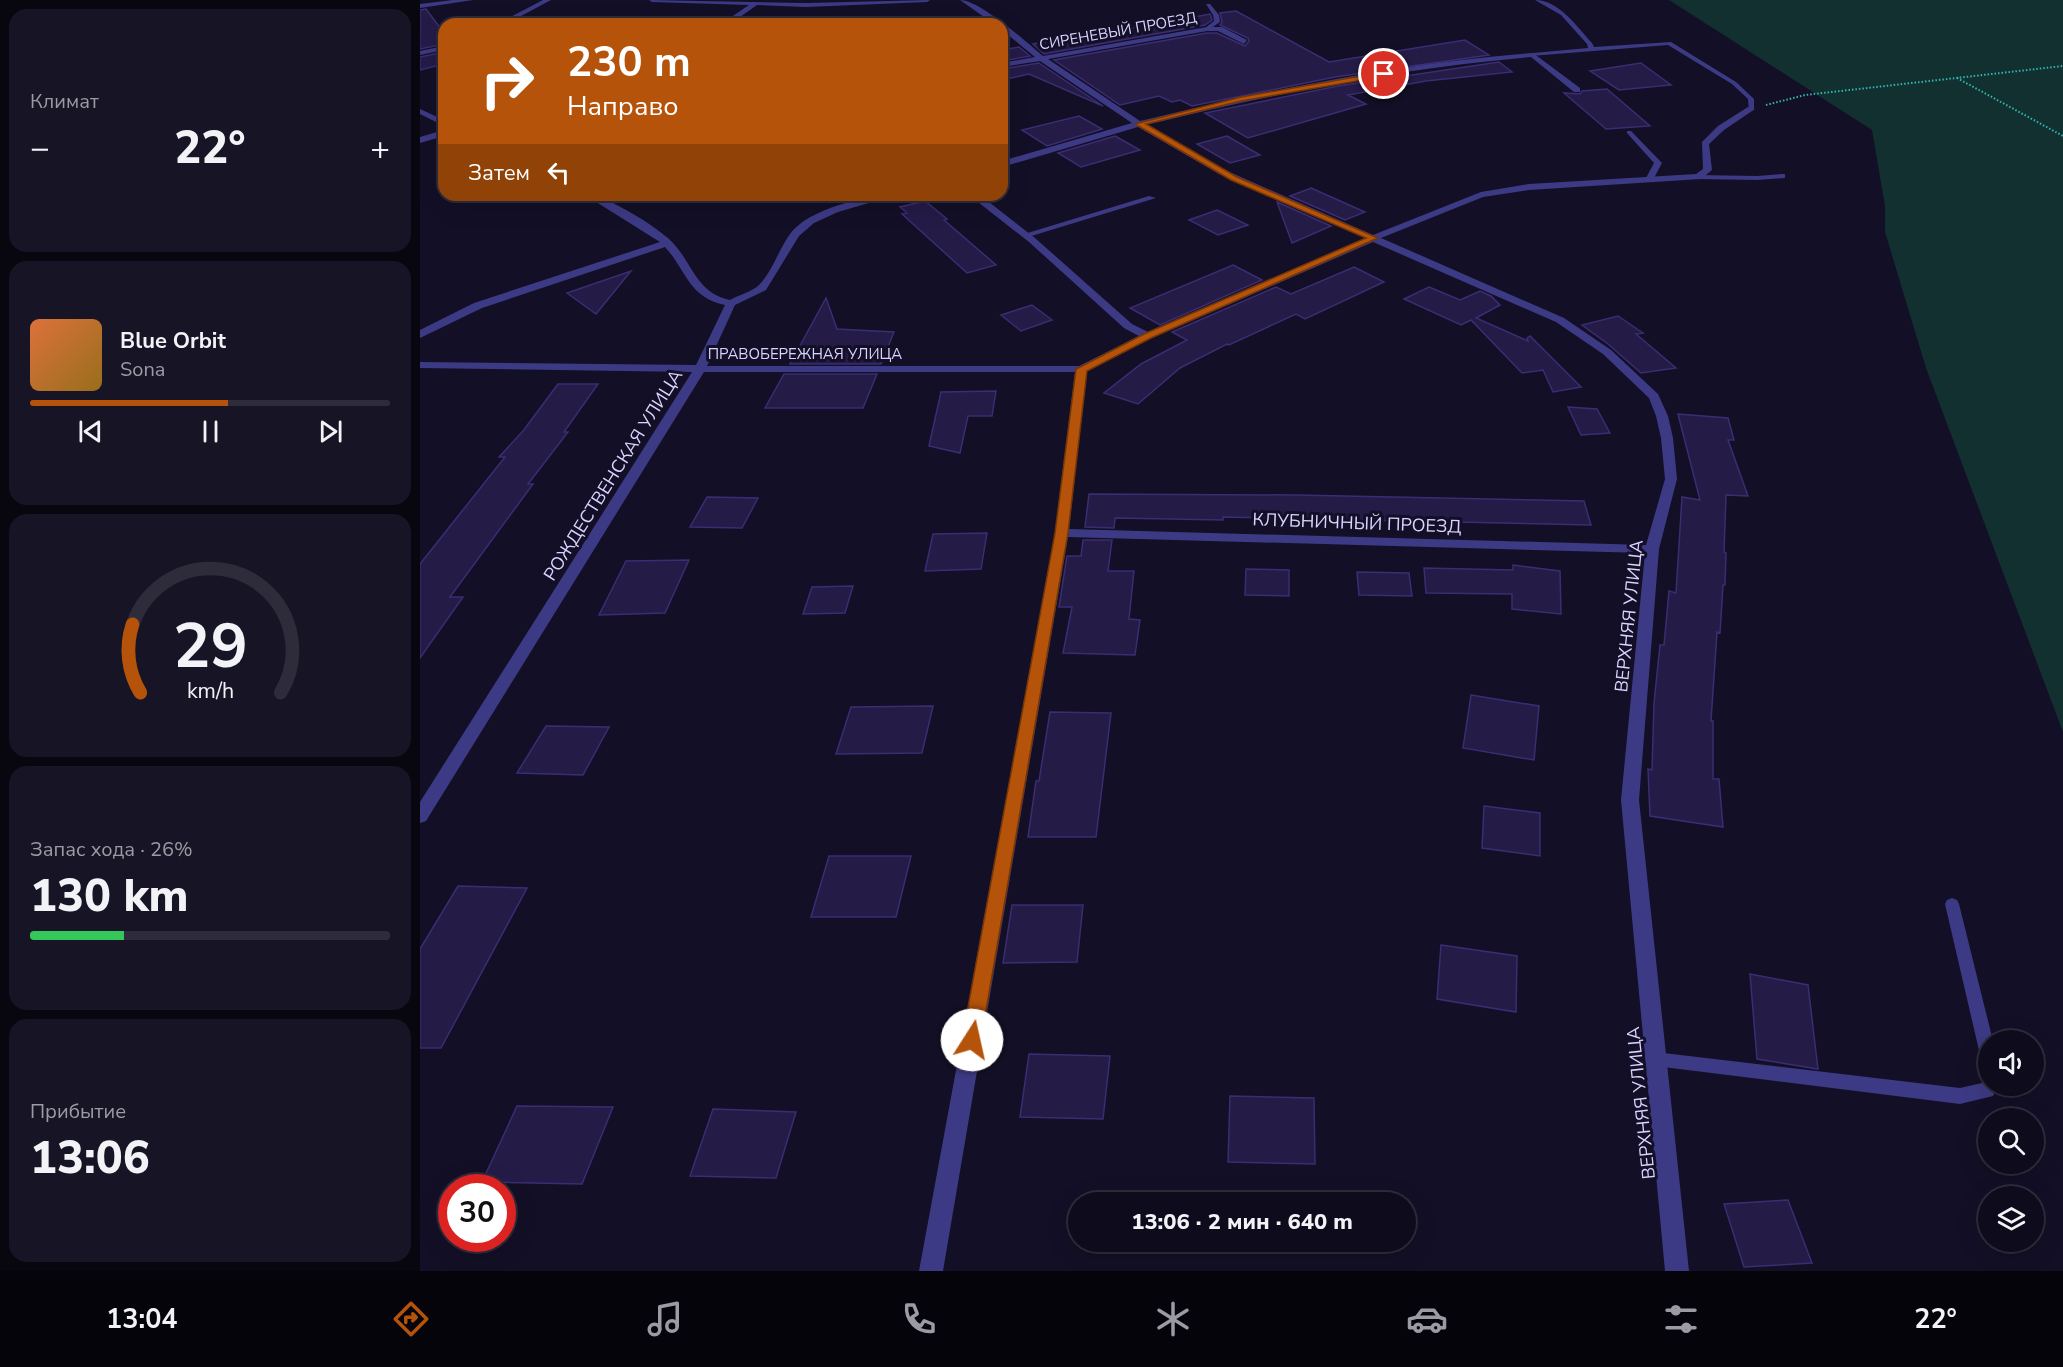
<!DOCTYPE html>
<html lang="ru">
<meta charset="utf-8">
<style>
:root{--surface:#0e0b1c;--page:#171425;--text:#f1f3f6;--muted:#9b9ba3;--line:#2e2b3b;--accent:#b45309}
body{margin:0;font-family:"Nunito Sans",sans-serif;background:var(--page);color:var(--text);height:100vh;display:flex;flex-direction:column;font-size:22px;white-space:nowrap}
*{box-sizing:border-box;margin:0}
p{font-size:20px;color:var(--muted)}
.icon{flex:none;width:33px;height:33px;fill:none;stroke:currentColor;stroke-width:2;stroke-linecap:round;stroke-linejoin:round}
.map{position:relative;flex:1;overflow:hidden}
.drawer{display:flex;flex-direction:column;gap:9px;padding:9px;background:#08060f;width:420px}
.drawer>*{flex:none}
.top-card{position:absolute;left:18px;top:18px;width:570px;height:183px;border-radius:18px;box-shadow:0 6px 24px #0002,0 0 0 2px var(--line);background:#b45309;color:#fff;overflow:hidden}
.fabs{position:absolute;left:1558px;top:1030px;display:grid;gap:12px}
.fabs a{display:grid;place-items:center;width:66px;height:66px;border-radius:50%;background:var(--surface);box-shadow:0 6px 24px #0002,0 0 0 2px var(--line);font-size:30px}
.speed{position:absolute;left:18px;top:1174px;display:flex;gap:12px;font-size:30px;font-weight:700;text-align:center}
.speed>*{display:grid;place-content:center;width:78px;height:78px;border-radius:50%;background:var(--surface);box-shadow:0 6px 24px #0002,0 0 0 2px var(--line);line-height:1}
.speed .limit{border:9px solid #d22;background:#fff;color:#111}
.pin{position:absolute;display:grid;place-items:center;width:51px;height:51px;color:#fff;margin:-26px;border:3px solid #fff;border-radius:50%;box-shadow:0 2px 6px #0007}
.me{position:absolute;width:66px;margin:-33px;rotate:10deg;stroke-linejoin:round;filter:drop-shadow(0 0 4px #0008)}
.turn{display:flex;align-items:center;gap:21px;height:126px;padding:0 30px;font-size:27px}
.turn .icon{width:78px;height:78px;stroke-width:2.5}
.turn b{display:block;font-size:42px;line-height:51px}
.then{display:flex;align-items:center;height:57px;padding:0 30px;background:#0003;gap:12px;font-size:22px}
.big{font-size:45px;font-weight:800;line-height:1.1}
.drawer .widget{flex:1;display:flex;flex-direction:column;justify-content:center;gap:9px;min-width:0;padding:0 21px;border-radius:18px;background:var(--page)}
.drawer .dial{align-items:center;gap:0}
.dial svg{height:156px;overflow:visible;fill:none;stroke:var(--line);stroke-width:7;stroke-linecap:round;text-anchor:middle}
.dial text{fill:var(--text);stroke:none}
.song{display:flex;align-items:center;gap:18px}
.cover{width:72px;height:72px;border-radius:9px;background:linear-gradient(135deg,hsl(20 70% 55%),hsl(40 70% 35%))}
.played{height:6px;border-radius:3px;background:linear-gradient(90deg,var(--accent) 55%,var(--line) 55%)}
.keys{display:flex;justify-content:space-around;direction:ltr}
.heat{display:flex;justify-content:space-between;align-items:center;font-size:33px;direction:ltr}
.charge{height:9px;border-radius:4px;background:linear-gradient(90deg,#34c759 26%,var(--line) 0)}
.trip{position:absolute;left:648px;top:1192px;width:348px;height:60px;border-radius:30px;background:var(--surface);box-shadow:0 6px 24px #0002,0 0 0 2px var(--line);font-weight:800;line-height:60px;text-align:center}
.menu{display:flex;height:96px;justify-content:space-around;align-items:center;background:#06040b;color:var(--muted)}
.menu .icon{width:42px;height:42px}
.menu .on{color:var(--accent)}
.menu b{font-size:27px;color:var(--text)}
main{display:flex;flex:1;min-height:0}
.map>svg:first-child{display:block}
.green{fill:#12302f}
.building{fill:#241b47;stroke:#3b2d73;stroke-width:1.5}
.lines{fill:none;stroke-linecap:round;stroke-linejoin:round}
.path{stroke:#2fb8b0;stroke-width:2;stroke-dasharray:1.5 2;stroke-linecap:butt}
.lane{fill:#3d3a85;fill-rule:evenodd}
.street{fill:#3d3a85;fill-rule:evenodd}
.route{fill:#b45309;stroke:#753606;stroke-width:1.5}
.labels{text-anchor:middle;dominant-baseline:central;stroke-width:6;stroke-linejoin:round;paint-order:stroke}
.far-street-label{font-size:15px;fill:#d9d4ff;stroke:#130f26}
.street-label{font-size:18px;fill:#d9d4ff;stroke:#130f26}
</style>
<main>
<section class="drawer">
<div class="widget"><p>Климат</p>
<div class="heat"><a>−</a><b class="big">22°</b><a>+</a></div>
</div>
<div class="widget">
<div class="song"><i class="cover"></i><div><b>Blue Orbit</b><p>Sona</p></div></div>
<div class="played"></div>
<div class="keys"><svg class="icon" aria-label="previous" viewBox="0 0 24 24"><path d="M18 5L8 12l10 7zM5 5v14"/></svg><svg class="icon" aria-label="pause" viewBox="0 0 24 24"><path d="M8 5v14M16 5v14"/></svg><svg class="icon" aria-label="next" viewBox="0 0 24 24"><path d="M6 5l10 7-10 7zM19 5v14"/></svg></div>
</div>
<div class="widget dial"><svg viewBox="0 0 100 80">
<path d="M14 69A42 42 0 1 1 86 69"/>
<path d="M14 69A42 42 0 0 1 10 34" stroke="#b45309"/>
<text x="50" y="56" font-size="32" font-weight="700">29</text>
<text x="50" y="72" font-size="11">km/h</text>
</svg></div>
<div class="widget"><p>Запас хода · 26%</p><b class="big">130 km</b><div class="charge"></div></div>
<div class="widget"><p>Прибытие</p><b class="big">13:06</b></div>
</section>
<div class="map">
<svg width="1643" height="1271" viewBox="0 0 1643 1271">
<rect width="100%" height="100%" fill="#130f26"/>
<path class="green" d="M1249,0H1643V732L1506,368L1465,232V206L1452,130Z"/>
<path class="building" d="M6,9L24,33V44L0,49V10Z
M816,11L909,62L1045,40L1069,55L915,77L772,106L760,100L752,102L739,96L700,105L634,60L787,33H797L825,46L829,41L828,38L800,25L802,22L800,13Z
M790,14L792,20L785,25L624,54L613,44L711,26V28Z
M599,47L610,56L582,61V50Z
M24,52V64L0,70V57Z
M1079,62L1092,72L1006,81L928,95L946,104L828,138L785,113L918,86Z
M619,63L683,106L609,74L582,80V69Z
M1221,63L1251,85L1199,90L1170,71Z
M1187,89L1230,126L1186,129L1144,93L1160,94L1162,91Z
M659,116L682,129L627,146L602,130Z
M695,136L720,150L661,167L638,153Z
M807,136L840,155L810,163L777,144Z
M891,188L945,212L925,220L870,196Z
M505,201L527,219L524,220L576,265L547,273L482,214L487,213L480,207Z
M857,202L911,226L872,243Z
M797,210L828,225L798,235L769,220Z
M813,265L842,280L740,325L710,308Z
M934,267L964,282L885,319L876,314L809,345L807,344L760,368L718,404L684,393L721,364L767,340L752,332L856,287L871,294Z
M211,271L176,314L147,293Z
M1009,287L1040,300L1060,291L1071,296L1080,305L1056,318L1108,341L1107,338L1110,336L1161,387L1133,392L1123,370L1102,373L1051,320L1041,325L984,299Z
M406,298L417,329L474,332L461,364H370Z
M612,305L632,320L601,331L581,315Z
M1198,316L1223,333L1216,334L1256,368L1221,373L1188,344L1162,325Z
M364,374H457L443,408H345Z
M138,384H178L144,432H148L108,484H113L30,597H43L0,658V564L85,457H79L103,431Z
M576,391L572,416H548L540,453L509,446L521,392Z
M1148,407L1177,409L1190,433L1161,435Z
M1258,414L1308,418L1314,440H1308L1328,496L1306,495L1304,552L1306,553L1305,585H1303L1300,633L1297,632L1291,721H1293V779H1299L1303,827L1230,816L1228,769L1232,770L1234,703L1240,645H1244L1249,591L1256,593L1262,497L1280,500Z
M669,494L876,495L1164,501L1171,525L803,517V520L695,518L694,528L665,527Z
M287,497L338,498L322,528L270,527Z
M567,533L561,569L505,571L513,534Z
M663,540H692L688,571H714L709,619L720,620L715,655L643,653L652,607H639L647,556H661Z
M269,560L245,613L179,615L206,561Z
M1093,565L1140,571L1141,614L1092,609V594L1006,593L1004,568L1093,570Z
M826,569L869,570V596L825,595Z
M937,572L989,573L992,596L939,595Z
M433,586L425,613L383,614L392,587Z
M1051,695L1119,706L1114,760L1043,748Z
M513,706L502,753L416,754L431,707Z
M630,712L691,713L676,837H608L616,781H619Z
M126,726L189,727L163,775L97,773Z
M1064,806L1120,813V856L1062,848Z
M409,856H491L476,917H391Z
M38,886L107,888L21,1048H0V949Z
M592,905H663L657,962L583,963Z
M1021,945L1097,956L1096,1012L1017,999Z
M1330,974L1388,985L1398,1069L1337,1059Z
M609,1054L690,1056L683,1119L600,1117Z
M810,1096L894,1098L895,1164L808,1162Z
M97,1106L193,1107L162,1184L62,1182Z
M293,1109L376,1112L356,1178L270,1176Z
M1368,1200L1392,1263L1324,1267L1304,1204Z"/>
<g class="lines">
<path class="path" d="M1537,78L1643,136
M1346,105L1385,95L1643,66"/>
<path class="lane" d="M1115,0C1139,0 1157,27 1172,43L1174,47L1251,42L1316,82L1334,99V109L1329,110L1328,99L1312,84L1248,45L1111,56L1113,53L1168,48L1167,44L1141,15Z
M786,4H790L799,15L800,22L787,31L785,28L794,21L793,15Z
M1207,131H1211L1242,163L1233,180L1226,178L1234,163L1207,133Z
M1362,174H1365V178L1337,180L1278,179L1274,177L1278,175L1337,176Z
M729,196L736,198L608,237L601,235Z
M1532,898L1537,900L1539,904L1573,1041H1569V1066L1563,1064L1561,1059L1525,904L1527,900Z
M1235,1052L1540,1088L1562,1083L1563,1081L1569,1078V1086H1577L1573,1096L1540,1104L1235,1066L1229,1064L1227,1059L1229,1054Z"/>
<path class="street" d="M33,0H53L0,8V4Z
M123,0H131L86,24H77Z
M229,0L386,3L510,0L507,2L386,7L337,5L310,24H301L329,5L232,2Z
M540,0C560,0 606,42 623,56L787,27H802L827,40L824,44L798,31H787L628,59L720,121C849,90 981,63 1113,53L1160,88V92H1154L1111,57C982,68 852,94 726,125L805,170L953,235L1061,192L1109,184L1276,174L1283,169L1282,142L1298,126L1328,107L1335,109L1304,130L1289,144L1292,170L1281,179L1109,190L1063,197L961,238L1144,318L1191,350L1238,394L1248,416L1253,438L1257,479L1239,549L1219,800L1269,1271H1245L1201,800L1225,553L648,537L523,1271H499L635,533L655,372H284L6,821L0,823V802L272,372L0,368V362L276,365L305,305C268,297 267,271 245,247L62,308L0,338V330L54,303L240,242L165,195H177C202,207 228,221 249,239C272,260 275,293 310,300C318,295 332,292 339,285C352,272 359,249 370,234C388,209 446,195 476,195L418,212L394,223L379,236L346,290L315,305L287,366H659L719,336L704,328L609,242L549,195H560L615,238L712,324L728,332L945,238L799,174L718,127L582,167V161L712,123L620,61L582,67V63L615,57L582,30V24H574ZM953,242L1136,322L1183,354L1229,398L1236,416L1241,438L1245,479L1226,545L649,529L667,371L732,338Z
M24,46V50L0,55V51Z
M0,109L24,120V126L0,114Z
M24,130V136L0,143V137Z"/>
</g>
<path class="route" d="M964,72L966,76L821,101L726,124L817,177L958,238L731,338L667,371L648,533L561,1040L558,1046L552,1049L545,1046L542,1040L635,533L656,369L724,334L946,238L811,180L715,124L821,97Z"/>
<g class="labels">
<g class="far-street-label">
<text transform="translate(698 31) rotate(-10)">СИРЕНЕВЫЙ ПРОЕЗД</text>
<text x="385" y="354">ПРАВОБЕРЕЖНАЯ УЛИЦА</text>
</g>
<g class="street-label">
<text transform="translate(193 475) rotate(-58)">РОЖДЕСТВЕНСКАЯ УЛИЦА</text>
<text transform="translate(937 523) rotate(2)">КЛУБНИЧНЫЙ ПРОЕЗД</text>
<text transform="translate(1209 616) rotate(-84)">ВЕРХНЯЯ УЛИЦА</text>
<text transform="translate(1221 1103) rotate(-96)">ВЕРХНЯЯ УЛИЦА</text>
</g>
</g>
</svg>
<div class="fabs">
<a><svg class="icon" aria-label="sound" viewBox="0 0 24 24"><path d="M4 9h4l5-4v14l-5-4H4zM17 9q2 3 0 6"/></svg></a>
<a><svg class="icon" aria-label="search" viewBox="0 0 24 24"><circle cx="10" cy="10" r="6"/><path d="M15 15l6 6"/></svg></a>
<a><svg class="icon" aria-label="layers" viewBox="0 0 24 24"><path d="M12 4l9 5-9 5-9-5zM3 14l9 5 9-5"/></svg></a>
</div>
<div class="speed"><div class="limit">30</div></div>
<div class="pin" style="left:964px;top:74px;background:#d93025"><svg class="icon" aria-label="arrive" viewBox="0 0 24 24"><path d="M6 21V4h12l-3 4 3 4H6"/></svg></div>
<svg class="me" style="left:552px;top:1040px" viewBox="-20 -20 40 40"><circle r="19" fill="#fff"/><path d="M0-13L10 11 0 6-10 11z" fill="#b45309"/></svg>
<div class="trip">13:06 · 2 мин · 640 m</div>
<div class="top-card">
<div class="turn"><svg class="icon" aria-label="right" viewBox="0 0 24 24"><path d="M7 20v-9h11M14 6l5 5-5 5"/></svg><div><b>230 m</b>Направо</div></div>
<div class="then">Затем<svg class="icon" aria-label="left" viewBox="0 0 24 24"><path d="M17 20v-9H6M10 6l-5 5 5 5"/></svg></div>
</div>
</div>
</main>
<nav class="menu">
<b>13:04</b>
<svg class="icon on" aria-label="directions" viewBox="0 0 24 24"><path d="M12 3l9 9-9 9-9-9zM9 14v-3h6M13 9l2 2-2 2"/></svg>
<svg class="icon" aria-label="music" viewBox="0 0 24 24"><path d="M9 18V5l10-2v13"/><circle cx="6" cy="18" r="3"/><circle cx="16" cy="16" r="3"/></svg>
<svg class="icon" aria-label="phone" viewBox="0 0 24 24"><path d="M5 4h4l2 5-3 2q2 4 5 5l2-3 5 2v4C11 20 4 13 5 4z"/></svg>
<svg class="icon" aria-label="climate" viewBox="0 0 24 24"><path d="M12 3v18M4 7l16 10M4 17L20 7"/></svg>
<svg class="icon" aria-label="car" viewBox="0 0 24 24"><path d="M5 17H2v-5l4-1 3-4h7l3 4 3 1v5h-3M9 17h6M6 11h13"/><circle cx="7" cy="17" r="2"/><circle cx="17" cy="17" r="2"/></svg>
<svg class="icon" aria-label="filters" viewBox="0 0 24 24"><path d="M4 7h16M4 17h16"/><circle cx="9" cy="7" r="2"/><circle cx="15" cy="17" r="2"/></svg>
<b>22°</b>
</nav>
